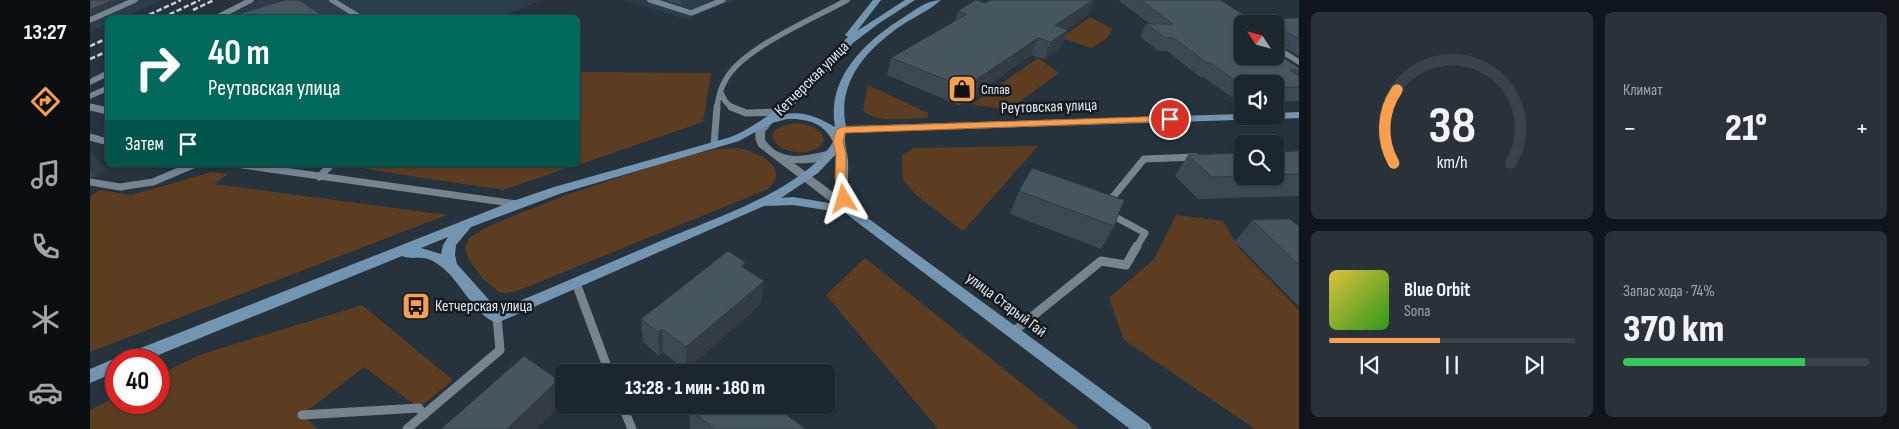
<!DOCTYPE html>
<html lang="ru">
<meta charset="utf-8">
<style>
:root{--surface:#1c262d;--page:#293239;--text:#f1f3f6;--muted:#a0a5aa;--line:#3a4349;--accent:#fa9f4e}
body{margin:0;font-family:"Sofia Sans Condensed",sans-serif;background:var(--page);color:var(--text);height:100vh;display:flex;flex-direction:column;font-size:19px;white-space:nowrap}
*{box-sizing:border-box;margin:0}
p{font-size:16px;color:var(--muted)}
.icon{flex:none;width:28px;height:28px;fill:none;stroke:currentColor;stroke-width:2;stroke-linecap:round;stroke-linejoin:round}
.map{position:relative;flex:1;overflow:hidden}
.drawer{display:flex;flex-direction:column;gap:12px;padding:12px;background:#0f1519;width:600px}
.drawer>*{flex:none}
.hud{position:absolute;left:15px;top:15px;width:475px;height:152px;border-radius:8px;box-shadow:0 1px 4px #0004,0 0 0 1px var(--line);background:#00695c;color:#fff;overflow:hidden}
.needle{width:32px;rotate:306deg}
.buttons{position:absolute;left:1144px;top:15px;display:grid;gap:10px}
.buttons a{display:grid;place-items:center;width:50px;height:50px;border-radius:8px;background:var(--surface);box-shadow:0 1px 4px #0004,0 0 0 1px var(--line);font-size:25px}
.speed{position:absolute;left:15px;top:349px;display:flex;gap:10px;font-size:25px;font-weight:700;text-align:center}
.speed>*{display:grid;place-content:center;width:65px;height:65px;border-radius:50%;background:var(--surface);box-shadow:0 1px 4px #0004,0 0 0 1px var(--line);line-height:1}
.speed .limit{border:8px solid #d22;background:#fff;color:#111}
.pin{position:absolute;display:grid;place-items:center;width:42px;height:42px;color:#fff;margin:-21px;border:2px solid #fff;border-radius:50%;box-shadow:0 1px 5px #0007}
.me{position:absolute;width:55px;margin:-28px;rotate:353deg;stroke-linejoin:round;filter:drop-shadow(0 0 4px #0008)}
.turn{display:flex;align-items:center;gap:18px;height:105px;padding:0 20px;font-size:22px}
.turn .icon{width:65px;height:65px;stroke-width:2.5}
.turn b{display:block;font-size:35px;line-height:42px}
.then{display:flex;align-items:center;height:48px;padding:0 20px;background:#0003;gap:10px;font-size:19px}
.big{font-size:38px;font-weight:800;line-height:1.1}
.drawer .widget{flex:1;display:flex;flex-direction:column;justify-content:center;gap:8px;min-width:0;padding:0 18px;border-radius:8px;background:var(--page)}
.drawer .dial{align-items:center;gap:0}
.dial svg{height:130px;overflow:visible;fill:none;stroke:var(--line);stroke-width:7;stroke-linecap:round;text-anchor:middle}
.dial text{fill:var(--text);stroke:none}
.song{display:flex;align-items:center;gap:15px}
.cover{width:60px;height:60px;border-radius:8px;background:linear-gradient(135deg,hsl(50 70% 55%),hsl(110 70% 35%))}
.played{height:5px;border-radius:2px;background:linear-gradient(90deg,var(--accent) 45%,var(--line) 45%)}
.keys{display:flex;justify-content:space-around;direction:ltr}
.heat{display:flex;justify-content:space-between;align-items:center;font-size:28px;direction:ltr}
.charge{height:8px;border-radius:4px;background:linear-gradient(90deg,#34c759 74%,var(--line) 0)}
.drawer .tiles{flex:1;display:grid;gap:12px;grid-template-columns:repeat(2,1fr)}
.trip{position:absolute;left:465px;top:364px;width:280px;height:50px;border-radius:8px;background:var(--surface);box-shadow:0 1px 4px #0004,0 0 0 1px var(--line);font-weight:800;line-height:50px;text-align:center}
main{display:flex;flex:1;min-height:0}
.tab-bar{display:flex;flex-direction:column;width:90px;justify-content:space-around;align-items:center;background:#0b0f12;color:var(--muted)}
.tab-bar .icon{width:35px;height:35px}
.tab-bar .current{color:var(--accent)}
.tab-bar b{font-size:22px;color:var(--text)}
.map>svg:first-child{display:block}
.built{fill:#2b3d4b}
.green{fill:#5d3d21}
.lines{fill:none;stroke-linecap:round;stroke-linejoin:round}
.lane-far2{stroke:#76848f;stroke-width:5.5}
.lane-far1{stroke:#76848f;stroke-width:7}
.lane{stroke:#76848f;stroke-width:9}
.street{fill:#76848f;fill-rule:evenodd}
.secondary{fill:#7395af;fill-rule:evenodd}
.rail{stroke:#c6cfd5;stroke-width:2.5;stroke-dasharray:5.5 2.5;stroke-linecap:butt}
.wall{fill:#3d4952;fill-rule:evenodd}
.shaded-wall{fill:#323c42}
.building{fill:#47555f;stroke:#323c42}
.route{fill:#fa9f4e;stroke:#a26733}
.labels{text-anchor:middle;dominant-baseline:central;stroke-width:5;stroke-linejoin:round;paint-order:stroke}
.far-poi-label{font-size:14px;fill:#e1e9ef;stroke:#141a1e;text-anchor:start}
.street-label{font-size:16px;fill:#e1e9ef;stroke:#141a1e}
.poi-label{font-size:16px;fill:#e1e9ef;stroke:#141a1e;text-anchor:start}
</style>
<main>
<nav class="tab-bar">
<b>13:27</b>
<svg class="icon current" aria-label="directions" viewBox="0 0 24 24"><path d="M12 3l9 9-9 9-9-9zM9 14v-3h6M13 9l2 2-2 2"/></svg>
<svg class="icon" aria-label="music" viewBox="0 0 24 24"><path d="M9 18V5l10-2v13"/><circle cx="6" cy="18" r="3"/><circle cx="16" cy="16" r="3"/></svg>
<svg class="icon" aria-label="phone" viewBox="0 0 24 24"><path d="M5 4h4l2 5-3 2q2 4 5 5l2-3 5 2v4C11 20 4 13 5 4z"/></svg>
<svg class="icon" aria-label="climate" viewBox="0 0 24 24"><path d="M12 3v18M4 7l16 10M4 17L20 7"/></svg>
<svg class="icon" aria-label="car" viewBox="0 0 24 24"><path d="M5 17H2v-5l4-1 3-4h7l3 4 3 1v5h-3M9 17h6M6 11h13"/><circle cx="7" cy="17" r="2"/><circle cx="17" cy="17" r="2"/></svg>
</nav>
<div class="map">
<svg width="1209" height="429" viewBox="0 0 1209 429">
<rect width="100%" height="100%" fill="#26333c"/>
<path class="built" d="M0,0H73L33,17L18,18L17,24L0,32Z
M170,0H451L411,17L135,18Z
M534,0H645L596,19Z"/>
<path class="green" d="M1000,17L1022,29L1017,38L1002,48L971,38Z
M948,58L969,73L918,110L882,104Z
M488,72L621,73L613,122L488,165Z
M778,85L838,113V118C822,118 782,124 773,110Z
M707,123C718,125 732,128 734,140C726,162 675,152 684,131L694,125Z
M948,146L873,231L826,195L813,180L812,155L824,148Z
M648,148C666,151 702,167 678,189L427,291L415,293L409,292L393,279L379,260L375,248L379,238L385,234L399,226L473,196L588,158L628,149Z
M281,165H486L413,190L270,168Z
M122,172L138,174L124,184L357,215L0,352V196L10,190L41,195Z
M1086,215L1133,221L1149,248L1209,310V429H1165L1034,340L1019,298L1064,259Z
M775,258L989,429H848L736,295Z
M272,305L363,380L329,408L274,367L212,415L228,429H0V410L26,397V402H69V375L109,355Z"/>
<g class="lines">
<path class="lane-far2" d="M242,0L271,18
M560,0L601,13L633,0
M126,18L161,0
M0,20L45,0
M1185,47L1209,62
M0,82L18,73
M631,93L635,101L642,108
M0,96L18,88
M0,107L4,108
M627,108C628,98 631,87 636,79C653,48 725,18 757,0"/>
<path class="lane-far1" d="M0,107L18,111
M641,107L656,113L690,112
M18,121V131
M0,137L18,142
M624,145L627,107
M152,165L427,204
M229,177L241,165
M0,182L30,187L63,182L103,165
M1018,203L1054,159L1106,157
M1018,213L1055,233L1046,248"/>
<path class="lane" d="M486,283L519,372
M923,332L1011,261L1036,265L1047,246
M532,405L542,429
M212,415L329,408L334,415
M317,429L410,350L407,317"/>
<path class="street" d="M678,119L683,122L675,132V140C692,164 718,155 741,150L745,151L747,153C737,163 717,164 704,163L763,207L765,210L763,213H755L669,147C662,137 665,123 678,119Z"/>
<path class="secondary" d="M783,0H791L767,31L815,0H825L788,24L763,43L729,81L694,114C715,111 729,118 745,127C736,77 776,41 814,17C825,10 837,0 851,0C840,10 824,17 812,25C778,48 746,82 756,126L1152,114V116H1180L1175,119L756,133C753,143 757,150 758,160C759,182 755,185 764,208L1059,424L1062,429H1040L755,213L703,205L674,206L407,323C383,315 370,279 349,265C333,253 324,261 312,256L56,360H31L33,355L423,201L464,187L641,137C676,121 704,97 730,69C740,58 747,47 758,37L755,35ZM697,119C716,118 735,123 743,142C713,191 619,220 566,243C514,265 461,288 408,310L367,264L365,255L366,245L381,227L472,193L649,141L682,123ZM746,154L745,185L751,205L703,197L691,198L728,173ZM358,237L353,245L351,254L331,248Z
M1209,112V118L1185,119L1180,116H1185V113Z
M26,358L31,360H26V372L0,383V369Z"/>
<path class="rail" d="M103,10L124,0
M52,18L91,0
M72,18L110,0
M0,46L18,38
M0,59L18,51"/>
</g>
<path class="wall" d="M576,0H601L591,5Z
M901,0H1005L999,14L977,29L978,30L971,47L954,59L941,55L870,106L797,75L801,58L865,21L868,11L895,3Z
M1028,0H1130L1160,19L1209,18V56L1197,49L1192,57L1209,68L1208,76H1209V101L1185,102V84H1152V103H1150L1113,77H1110L1077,51H1069L1050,37L1056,24H1060ZM1185,24V56H1152Z
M0,151L16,170L5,177H0Z
M1209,151V196L1108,199L1085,176L1098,155L1152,176H1185V152Z
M929,191L1024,226L1011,249L920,214Z
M1162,220L1209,226V307L1145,242Z
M655,269L671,304L596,370L573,352L569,356L553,342L551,319Z
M599,409L716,429H600Z"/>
<path class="shaded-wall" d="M23,0H33L0,15V10Z
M593,0H601L591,5V1Z
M1003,0H1005L999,14L958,42L965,25Z
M978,30L971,47L954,59L961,42Z
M948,38L941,55L870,106L875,87Z
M2,151L16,170L5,177L0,171V152Z
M655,262L654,286L651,266Z
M674,281L671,304L596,370V347Z
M572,329L573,352L569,356L568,332Z
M468,380L473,403L446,429H417Z"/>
<path class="building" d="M0,0H23L0,10Z
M195,0H209L236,18H135Z
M886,0L895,3L901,0H1003L965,25L978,30L961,42L948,38L875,87L801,58L877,14L868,11Z
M1050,0H1130L1160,19L1209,18V39L1193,30L1189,31V36L1200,44H1185V24H1152V56H1185V52L1209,68V70H1200L1209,76V87L1185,88V84H1152V85L1120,63H1117L1084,38H1075L1056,24H1083Z
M1209,151V174L1185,175V152Z
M1152,153L1153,176L1122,177L1098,155Z
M942,168L1034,200L1024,226L929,191Z
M1200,219L1209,226V265L1162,220Z
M638,251L655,262L651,266L674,281L596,347L572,329L568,332L551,319Z
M434,356L468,380L417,429H351Z
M604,405H683L716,429H625L599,409Z"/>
<path class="route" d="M1080,116L1084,119L1083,121L755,133L753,142L756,154V178L760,199L754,202L748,199L745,178L746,154L743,142L746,130L751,127Z"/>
<defs>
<symbol id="shop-square" viewBox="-11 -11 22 22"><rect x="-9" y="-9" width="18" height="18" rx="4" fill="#fa9f4e" stroke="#141a1e"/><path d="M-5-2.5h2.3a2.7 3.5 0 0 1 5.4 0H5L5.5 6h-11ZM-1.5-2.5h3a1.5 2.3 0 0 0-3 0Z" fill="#111"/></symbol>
<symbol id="bus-square" viewBox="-11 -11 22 22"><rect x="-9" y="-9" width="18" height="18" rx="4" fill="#fa9f4e" stroke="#141a1e"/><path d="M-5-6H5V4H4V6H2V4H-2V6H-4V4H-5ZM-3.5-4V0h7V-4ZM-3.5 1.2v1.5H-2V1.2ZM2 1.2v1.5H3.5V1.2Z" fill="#111"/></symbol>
</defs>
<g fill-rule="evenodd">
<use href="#shop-square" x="856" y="73" width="32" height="32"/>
<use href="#bus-square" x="310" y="290" width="32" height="32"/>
</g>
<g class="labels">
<g class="far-poi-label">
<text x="891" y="89">Сплав</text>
</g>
<g class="street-label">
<text transform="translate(722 79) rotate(-45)">Кетчерская улица</text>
<text transform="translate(959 107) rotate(-2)">Реутовская улица</text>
<text transform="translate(916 305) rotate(37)">улица Старый Гай</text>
</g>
<g class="poi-label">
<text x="345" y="306">Кетчерская улица</text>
</g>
</g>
</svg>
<div class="buttons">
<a><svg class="needle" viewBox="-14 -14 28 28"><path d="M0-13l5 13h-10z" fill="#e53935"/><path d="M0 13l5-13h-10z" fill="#a0a5aa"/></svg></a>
<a><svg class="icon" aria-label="sound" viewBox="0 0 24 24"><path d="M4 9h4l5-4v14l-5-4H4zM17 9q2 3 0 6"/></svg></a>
<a><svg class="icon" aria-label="search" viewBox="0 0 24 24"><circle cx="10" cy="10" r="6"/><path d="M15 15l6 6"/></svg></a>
</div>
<div class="speed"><div class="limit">40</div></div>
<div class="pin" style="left:1080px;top:119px;background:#d93025"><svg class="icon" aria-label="arrive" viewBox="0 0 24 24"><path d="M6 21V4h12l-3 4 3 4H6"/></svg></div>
<svg class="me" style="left:754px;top:199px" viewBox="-20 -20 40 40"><path d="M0-17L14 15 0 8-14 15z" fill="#fa9f4e" stroke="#fff" stroke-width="4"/></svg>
<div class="trip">13:28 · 1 мин · 180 m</div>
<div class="hud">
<div class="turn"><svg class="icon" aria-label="right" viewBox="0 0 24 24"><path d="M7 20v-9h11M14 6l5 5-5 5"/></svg><div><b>40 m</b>Реутовская улица</div></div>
<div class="then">Затем<svg class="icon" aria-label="arrive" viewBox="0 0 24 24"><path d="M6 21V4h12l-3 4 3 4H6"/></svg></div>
</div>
</div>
<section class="drawer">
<div class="tiles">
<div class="widget dial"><svg viewBox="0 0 100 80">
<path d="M14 69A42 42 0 1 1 86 69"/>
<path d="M14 69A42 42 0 0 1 16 24" stroke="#fa9f4e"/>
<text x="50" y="56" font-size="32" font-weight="700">38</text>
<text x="50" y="72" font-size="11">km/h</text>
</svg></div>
<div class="widget"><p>Климат</p>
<div class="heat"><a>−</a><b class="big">21°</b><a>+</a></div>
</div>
<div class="widget">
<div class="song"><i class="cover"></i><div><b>Blue Orbit</b><p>Sona</p></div></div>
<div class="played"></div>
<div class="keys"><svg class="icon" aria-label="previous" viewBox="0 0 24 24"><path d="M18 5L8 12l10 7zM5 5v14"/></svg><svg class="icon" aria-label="pause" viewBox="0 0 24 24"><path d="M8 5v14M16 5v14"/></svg><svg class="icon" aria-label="next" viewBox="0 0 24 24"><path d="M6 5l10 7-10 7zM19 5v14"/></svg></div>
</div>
<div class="widget"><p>Запас хода · 74%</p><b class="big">370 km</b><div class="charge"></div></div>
</div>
</section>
</main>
